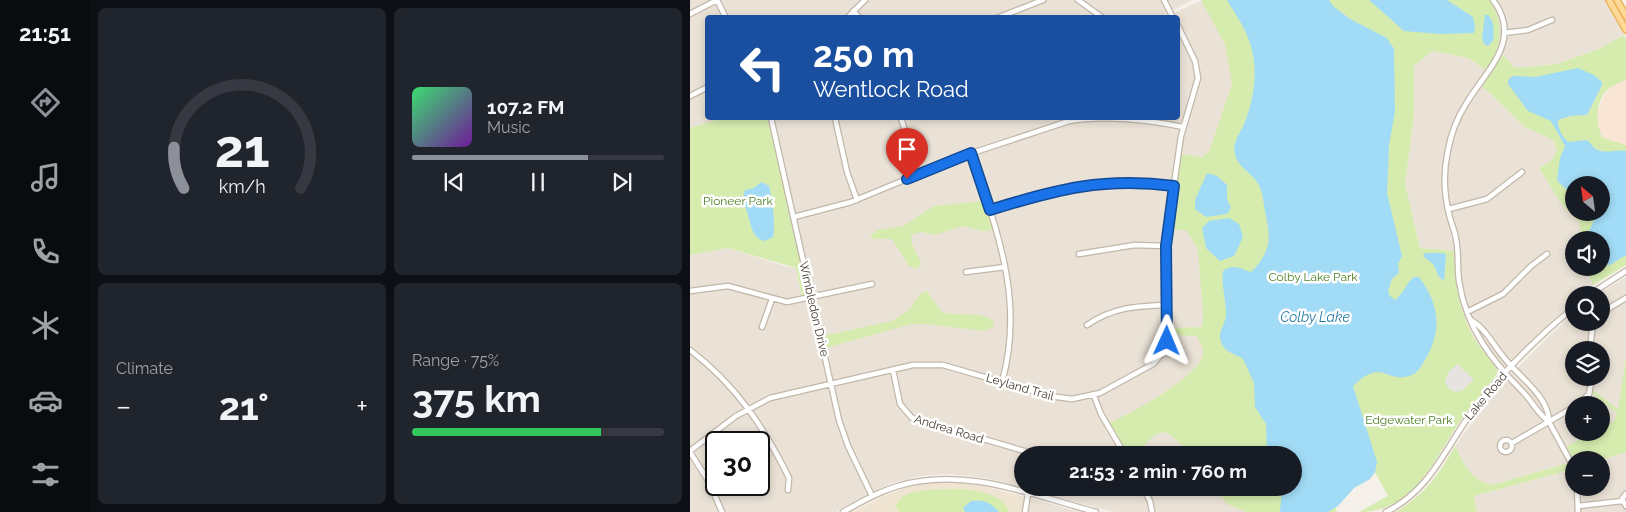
<!DOCTYPE html>
<meta charset="utf-8">
<style>
:root{--surface:#171b24;--page:#20242c;--text:#f1f3f6;--muted:#9ea1a6;--line:#363941;--accent:#8c9099}
body{margin:0;font-family:Raleway,sans-serif;background:var(--page);color:var(--text);height:100vh;display:flex;flex-direction:column;font-size:19px;white-space:nowrap}
*{box-sizing:border-box;margin:0}
p{font-size:16px;color:var(--muted)}
.icon{flex:none;width:28px;height:28px;fill:none;stroke:currentColor;stroke-width:2;stroke-linecap:round;stroke-linejoin:round}
.map{position:relative;flex:1;overflow:hidden}
.details{display:flex;flex-direction:column;gap:8px;padding:8px;background:#0d0f14;width:600px}
.details>*{flex:none}
.banner{position:absolute;left:15px;top:15px;width:475px;height:105px;border-radius:5px;box-shadow:0 2px 8px #0003;background:#1a4fa0;color:#fff;overflow:hidden}
.needle{width:32px;rotate:331deg}
.tools{position:absolute;left:875px;top:176px;display:grid;gap:10px}
.tools a{display:grid;place-items:center;width:45px;height:45px;border-radius:50%;background:var(--surface);box-shadow:0 2px 8px #0003;font-size:25px}
.speed{position:absolute;left:15px;top:431px;display:flex;gap:10px;font-size:25px;font-weight:700;text-align:center}
.speed>*{display:grid;place-content:center;width:65px;height:65px;border-radius:50%;background:var(--surface);box-shadow:0 2px 8px #0003;line-height:1}
.speed .limit{border:2px solid #111;border-radius:8px;background:#fff;color:#111}
.pin{position:absolute;display:grid;place-items:center;width:42px;height:42px;color:#fff;margin:-51px -21px;border-radius:50% 50% 50% 0;rotate:-45deg;box-shadow:0 0 5px #0007}
.pin .icon{rotate:45deg}
.me{position:absolute;width:55px;margin:-28px;rotate:1deg;stroke-linejoin:round;filter:drop-shadow(0 0 4px #0008)}
.turn{display:flex;align-items:center;gap:18px;height:105px;padding:0 25px;font-size:22px}
.turn .icon{width:65px;height:65px;stroke-width:2.5}
.turn b{display:block;font-size:35px;line-height:42px}
.big{font-size:38px;font-weight:700;line-height:1.1}
.details .card{flex:1;display:flex;flex-direction:column;justify-content:center;gap:8px;min-width:0;padding:0 18px;border-radius:8px;background:var(--page)}
.details .dial{align-items:center;gap:0}
.dial svg{height:130px;overflow:visible;fill:none;stroke:var(--line);stroke-width:7;stroke-linecap:round;text-anchor:middle}
.dial text{fill:var(--text);stroke:none}
.song{display:flex;align-items:center;gap:15px}
.cover{width:60px;height:60px;border-radius:8px;background:linear-gradient(135deg,hsl(140 70% 55%),hsl(280 70% 35%))}
.played{height:5px;border-radius:2px;background:linear-gradient(90deg,var(--accent) 70%,var(--line) 70%)}
.keys{display:flex;justify-content:space-around;direction:ltr}
.heat{display:flex;justify-content:space-between;align-items:center;font-size:28px;direction:ltr}
.charge{height:8px;border-radius:4px;background:linear-gradient(90deg,#34c759 75%,var(--line) 0)}
.details .tiles{flex:1;display:grid;gap:8px;grid-template-columns:repeat(2,1fr)}
.trip{position:absolute;left:324px;top:446px;width:288px;height:50px;border-radius:25px;background:var(--surface);box-shadow:0 2px 8px #0003;font-weight:700;line-height:50px;text-align:center}
main{display:flex;flex:1;min-height:0}
.menu{display:flex;flex-direction:column;width:90px;justify-content:space-around;align-items:center;background:#090b0e;color:var(--muted)}
.menu .icon{width:35px;height:35px}
.menu .selected{color:var(--accent)}
.menu b{font-size:22px;color:var(--text)}
.map>svg:first-child{display:block}
.residential{fill:#eae2d6;fill-rule:evenodd}
.commercial{fill:#f8e5d3}
.education{fill:#efe4d2}
.green{fill:#d6ecaf;fill-rule:evenodd}
.parking{fill:#e6e3e0}
.water{fill:#a1dbf6}
.lines{fill:none;stroke-linecap:round;stroke-linejoin:round}
.minor-casing{stroke:#c2b7aa;stroke-width:7}
.major-casing{stroke:#ecb65f;stroke-width:8}
.minor{stroke:#fff;stroke-width:4.5}
.major{stroke:#ffd998;stroke-width:5}
.route-casing{stroke:#114b97;stroke-width:12}
.route{stroke:#1a73e8;stroke-width:9}
.labels{text-anchor:middle;dominant-baseline:central;stroke-width:5;stroke-linejoin:round;paint-order:stroke}
.park-label{font-size:12px;fill:#4f8124;stroke:#fff}
.street-label{font-size:12px;fill:#4a4036;stroke:#fff}
.water-label{font-size:14px;font-style:italic;fill:#247aa4;stroke:#fff}
</style>
<main>
<nav class="menu">
<b>21:51</b>
<svg class="icon selected" aria-label="directions" viewBox="0 0 24 24"><path d="M12 3l9 9-9 9-9-9zM9 14v-3h6M13 9l2 2-2 2"/></svg>
<svg class="icon" aria-label="music" viewBox="0 0 24 24"><path d="M9 18V5l10-2v13"/><circle cx="6" cy="18" r="3"/><circle cx="16" cy="16" r="3"/></svg>
<svg class="icon" aria-label="phone" viewBox="0 0 24 24"><path d="M5 4h4l2 5-3 2q2 4 5 5l2-3 5 2v4C11 20 4 13 5 4z"/></svg>
<svg class="icon" aria-label="climate" viewBox="0 0 24 24"><path d="M12 3v18M4 7l16 10M4 17L20 7"/></svg>
<svg class="icon" aria-label="car" viewBox="0 0 24 24"><path d="M5 17H2v-5l4-1 3-4h7l3 4 3 1v5h-3M9 17h6M6 11h13"/><circle cx="7" cy="17" r="2"/><circle cx="17" cy="17" r="2"/></svg>
<svg class="icon" aria-label="filters" viewBox="0 0 24 24"><path d="M4 7h16M4 17h16"/><circle cx="9" cy="7" r="2"/><circle cx="15" cy="17" r="2"/></svg>
</nav>
<section class="details">
<div class="tiles">
<div class="card dial"><svg viewBox="0 0 100 80">
<path d="M14 69A42 42 0 1 1 86 69"/>
<path d="M14 69A42 42 0 0 1 8 44" stroke="#8c9099"/>
<text x="50" y="56" font-size="32" font-weight="700">21</text>
<text x="50" y="72" font-size="11">km/h</text>
</svg></div>
<div class="card">
<div class="song"><i class="cover"></i><div><b>107.2 FM</b><p>Music</p></div></div>
<div class="played"></div>
<div class="keys"><svg class="icon" aria-label="previous" viewBox="0 0 24 24"><path d="M18 5L8 12l10 7zM5 5v14"/></svg><svg class="icon" aria-label="pause" viewBox="0 0 24 24"><path d="M8 5v14M16 5v14"/></svg><svg class="icon" aria-label="next" viewBox="0 0 24 24"><path d="M6 5l10 7-10 7zM19 5v14"/></svg></div>
</div>
<div class="card"><p>Climate</p>
<div class="heat"><a>−</a><b class="big">21°</b><a>+</a></div>
</div>
<div class="card"><p>Range · 75%</p><b class="big">375 km</b><div class="charge"></div></div>
</div>
</section>
<div class="map">
<svg width="936" height="512" viewBox="0 0 936 512">
<rect width="100%" height="100%" fill="#f5f0e9"/>
<path class="residential" d="M0,0H502L483,10L484,13L513,0L537,43L544,88L519,158L491,154L481,230H509L514,327L482,329L481,335L515,336L551,455H332V488H560L567,512H423L297,478L258,474L231,476L201,483L145,512H0V255L38,248L97,267L106,268L112,296L78,118H488V18L476,17L479,16L477,13L468,18H18V118H33L0,128ZM26,442H69V485H26Z
M799,0H915L934,35L909,49L867,64L824,68L813,55L792,86L835,127L863,140L867,150L862,160L849,168L874,206L890,222L892,240H884V268H895L903,285L890,295H884V300L807,374L808,370L787,342L773,314L766,283L764,251L730,248L715,184L724,115V66L742,51L778,58L796,70L808,17Z
M936,277V358L928,409L904,390L927,413L924,421L911,428V405H884V432L902,433L877,446L884,460V488H911V460L936,452V512H787L784,496L880,470L878,463L802,485L789,482L779,473L765,446L806,389L884,312V322H911V295H907ZM884,350H911V378H884Z
M332,496L390,512H332L334,500Z"/>
<path class="commercial" d="M936,79V145L913,138L907,129L908,111L917,90Z"/>
<path class="education" d="M263,482L289,485L331,496L334,500L332,512H162L194,496L215,488L238,483Z"/>
<path class="green" d="M511,0H799C816,24 812,47 796,70L778,58L742,51L724,66V115L715,184L730,248L764,251C765,284 769,315 788,344C794,353 804,362 808,372C799,388 784,401 773,417C745,456 726,512 669,512L698,496L685,472L680,479L664,488L645,507L647,512H556L536,503L526,488H602V455H504L479,434L473,432L465,435L456,443L452,455H438L420,423C441,413 508,378 513,354C514,347 509,342 507,336L481,335L482,328L512,327L513,316L508,249L496,230H481L491,154L512,157L519,152L542,84L535,44Z
M934,35L936,40V79C931,83 923,85 918,89C905,100 905,126 913,138L936,145V265L903,285L895,268H911V240H892L889,222L873,206L849,168L862,160L867,150L863,140L835,127L792,86L813,55L825,68L867,64L909,49ZM884,185H911V212H884Z
M33,118H78L118,292L116,296L112,297L106,268L38,248L0,255V128Z
M294,201L304,230L292,231L273,226L245,235L231,232L221,235L222,244L231,263L227,269L219,266L202,239H183L180,236L187,230L213,226L244,206Z
M237,291L252,312C267,317 292,310 303,321L304,327L294,331L236,324H221L136,348L133,336L202,321L219,310L230,294Z
M936,358V452L911,460H884L877,446L902,433L911,432V428L924,421L927,413L902,393L903,390L928,409Z
M765,446C775,465 779,479 802,485L878,463L880,470L784,496L787,512H706C733,496 750,474 765,446Z
M276,489C291,492 315,495 319,512H209L205,506C208,503 209,499 212,497C224,488 261,489 276,489Z"/>
<path class="parking" d="M767,364L784,379L773,390L766,392L758,388L755,382L758,373Z"/>
<path class="water" d="M537,0H639L643,6L660,19L697,38L704,49L705,112L699,145L697,193L712,256L708,264L709,273L702,279L698,291L700,296L705,300C714,293 716,283 724,277H729C750,305 752,331 735,360C731,367 727,374 719,376C695,383 693,357 663,386L687,462L685,472L680,479L664,488L648,506L638,512H590L592,488H602V455H577L576,424L565,407L564,383L553,359C546,354 536,353 532,344C526,332 536,325 536,314C536,299 531,286 533,271C543,263 551,269 561,272C584,249 580,235 574,206C573,197 572,188 566,181C559,171 550,169 545,155C541,142 553,130 556,119C566,91 569,61 556,33C551,21 543,11 537,0Z
M679,0H757L783,17L785,26L784,33L750,34L714,31Z
M795,15H798C805,22 804,32 803,41L798,46L794,44L792,37Z
M888,68L904,75L912,82V85L897,115L880,116L868,120C867,127 873,139 879,142L896,140C901,142 902,148 908,150C916,154 927,149 936,151V255L920,265H914L911,263V240H897L896,238L905,218L903,213L911,212V185H884V195L870,184L867,179L870,158L875,146L861,121L838,111L818,84V80L823,76L845,77Z
M517,173L527,176L537,185V199L541,208L537,214L516,217L505,209V200Z
M71,182L79,186C82,197 86,227 83,237L75,241C57,237 62,214 52,201L55,190L64,188Z
M539,218L549,224L553,237L544,256L530,261L516,248L512,228L519,221Z
M735,253H754L756,255L754,281L749,277L744,265L733,256Z
M281,501C292,499 302,503 309,512H275L273,508Z"/>
<g class="lines">
<defs>
<path id="minor" d="M27,0L36,18
M388,0L413,18
M474,0L483,18
M803,0C834,41 795,71 776,104C767,118 761,134 758,150C753,172 754,196 760,218C762,225 765,232 766,239C769,253 767,267 769,281C776,328 802,361 834,393C843,403 848,414 859,422L884,468
M163,11L170,18
M0,14L27,0
M157,18L175,0
M307,18L353,0
M814,33L838,30L862,20
M0,96L18,87
M81,118L149,420L158,446L182,496
M145,118L157,172L167,200
M211,118L228,174
M281,153C307,231 335,300 312,382
M759,209L797,199L832,172
M300,210C364,189 416,177 484,186
M104,217L161,202L270,157L379,121C413,115 460,120 493,127
M389,254L445,245L476,246
M276,272L315,267
M0,291L38,286L97,302L182,284
M899,295L936,271
M777,312L813,294L841,266L857,254
M911,313L936,298
M781,320C795,328 802,343 812,355C826,375 859,395 859,422
M397,325C423,307 447,306 478,305
M72,327L82,299
M0,350C46,385 74,427 99,478L98,490
M900,350L903,322
M203,370L210,404L222,418L348,455
M404,396L411,414L435,455
M887,405L899,394L902,378
M810 446a6 6 0 1 1 12 0a6 6 0 1 1-12 0Z
M822,443L884,407
M0,451L46,416L80,398L223,365H253L360,396L382,399L410,393L463,364L473,353L478,337L477,233L491,136L508,78L505,61L488,26
M0,452L19,482L32,512
M422,455L432,450
M453,488L460,501L462,512
M887,488L888,512
M936,494L932,499L936,506
M888,506L932,501
M153,512C171,502 188,492 208,486C275,466 342,495 406,512
M335,512L338,494
M696,512C743,489 757,443 787,405C815,370 849,336 884,307"/>
<path id="major" d="M919,0L936,30
M927,0L936,16"/>
</defs>
<use href="#minor" class="minor-casing"/>
<use href="#major" class="major-casing"/>
<use href="#minor" class="minor"/>
<use href="#major" class="major"/>
</g>
<g class="lines">
<defs>
<path id="route" d="M217,179L281,153L300,210C367,189 414,177 484,186L476,246L477,341"/>
</defs>
<use href="#route" class="route-casing"/>
<use href="#route" class="route"/>
</g>
<g class="labels">
<g class="park-label">
<text x="48" y="201">Pioneer Park</text>
<text x="623" y="277">Colby Lake Park</text>
<text x="719" y="420">Edgewater Park</text>
</g>
<g class="street-label">
<text transform="translate(124 309) rotate(77)">Wimbledon Drive</text>
<text transform="translate(330 387) rotate(16)">Leyland Trail</text>
<text transform="translate(796 396) rotate(-50)">Lake Road</text>
<text transform="translate(259 429) rotate(17)">Andrea Road</text>
</g>
<g class="water-label">
<text x="625" y="317">Colby Lake</text>
</g>
</g>
</svg>
<div class="tools">
<a><svg class="needle" viewBox="-14 -14 28 28"><path d="M0-13l5 13h-10z" fill="#e53935"/><path d="M0 13l5-13h-10z" fill="#9ea1a6"/></svg></a>
<a><svg class="icon" aria-label="sound" viewBox="0 0 24 24"><path d="M4 9h4l5-4v14l-5-4H4zM17 9q2 3 0 6"/></svg></a>
<a><svg class="icon" aria-label="search" viewBox="0 0 24 24"><circle cx="10" cy="10" r="6"/><path d="M15 15l6 6"/></svg></a>
<a><svg class="icon" aria-label="layers" viewBox="0 0 24 24"><path d="M12 4l9 5-9 5-9-5zM3 14l9 5 9-5"/></svg></a>
<a>+</a>
<a>−</a>
</div>
<div class="speed"><div class="limit">30</div></div>
<div class="pin" style="left:217px;top:179px;background:#d93025"><svg class="icon" aria-label="arrive" viewBox="0 0 24 24"><path d="M6 21V4h12l-3 4 3 4H6"/></svg></div>
<svg class="me" style="left:477px;top:341px" viewBox="-20 -20 40 40"><path d="M0-17L14 15 0 8-14 15z" fill="#1a73e8" stroke="#fff" stroke-width="4"/></svg>
<div class="trip">21:53 · 2 min · 760 m</div>
<div class="banner">
<div class="turn"><svg class="icon" aria-label="left" viewBox="0 0 24 24"><path d="M17 20v-9H6M10 6l-5 5 5 5"/></svg><div><b>250 m</b>Wentlock Road</div></div>
</div>
</div>
</main>
